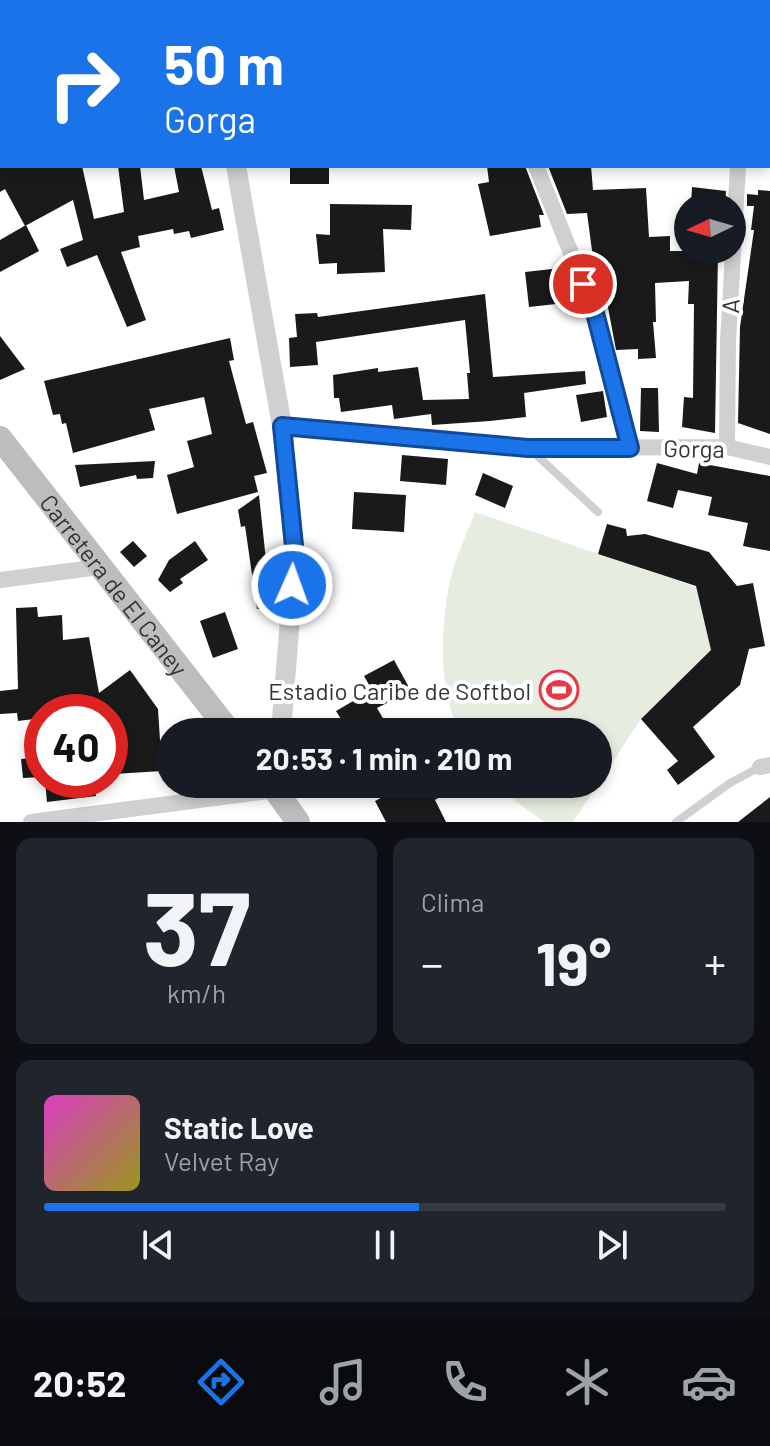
<!DOCTYPE html>
<html lang="es">
<meta charset="utf-8">
<style>
:root{--surface:#171b24;--page:#20242c;--text:#f1f3f6;--muted:#9ea1a6;--line:#363941;--accent:#1a73e8}
body{margin:0;font-family:Barlow,sans-serif;background:var(--page);color:var(--text);height:100vh;display:flex;flex-direction:column;font-size:30px;white-space:nowrap}
*{box-sizing:border-box;margin:0}
p{font-size:26px;color:var(--muted)}
.icon{flex:none;width:44px;height:44px;fill:none;stroke:currentColor;stroke-width:2;stroke-linecap:round;stroke-linejoin:round}
.map{position:relative;height:822px;overflow:hidden}
.sheet{display:flex;flex-direction:column;gap:16px;padding:16px;background:#0d0f14;flex:1}
.sheet>*{flex:none}
.hud{position:absolute;left:0px;top:0px;width:770px;height:168px;box-shadow:0 4px 12px #0003;background:#1a73e8;color:#fff;overflow:hidden}
.needle{width:52px;rotate:265deg}
.fabs{position:absolute;left:674px;top:192px;display:grid;gap:16px}
.fabs a{display:grid;place-items:center;width:72px;height:72px;border-radius:50%;background:var(--surface);box-shadow:0 4px 12px #0003;font-size:40px}
.speed{position:absolute;left:24px;top:694px;display:flex;gap:16px;font-size:40px;font-weight:700;text-align:center}
.speed>*{display:grid;place-content:center;width:104px;height:104px;border-radius:50%;background:var(--surface);box-shadow:0 4px 12px #0003;line-height:1}
.speed .limit{border:12px solid #d22;background:#fff;color:#111}
.pin{position:absolute;display:grid;place-items:center;width:68px;height:68px;color:#fff;margin:-34px;border:4px solid #fff;border-radius:50%;box-shadow:0 2px 8px #0007}
.me{position:absolute;width:88px;margin:-44px;rotate:2deg;stroke-linejoin:round;filter:drop-shadow(0 0 6px #0008)}
.turn{display:flex;align-items:center;gap:28px;height:168px;padding:0 32px;font-size:36px}
.turn .icon{width:104px;height:104px;stroke-width:2.5}
.turn b{display:block;font-size:56px;line-height:68px}
.big{font-size:60px;font-weight:700;line-height:1.1}
.sheet .widget{flex:1;display:flex;flex-direction:column;justify-content:center;gap:12px;min-width:0;padding:0 28px;border-radius:16px;background:var(--page)}
.sheet .dial{align-items:center;gap:0}
.dial b{font-size:104px;line-height:1}
.song{display:flex;align-items:center;gap:24px}
.cover{width:96px;height:96px;border-radius:12px;background:linear-gradient(135deg,hsl(310 70% 55%),hsl(60 70% 35%))}
.played{height:8px;border-radius:4px;background:linear-gradient(90deg,var(--accent) 55%,var(--line) 55%)}
.keys{display:flex;justify-content:space-around;direction:ltr}
.heat{display:flex;justify-content:space-between;align-items:center;font-size:44px;direction:ltr}
.sheet .tiles{flex:1;display:grid;gap:16px;grid-template-columns:1fr 1fr}
.widget:last-child{grid-column:span 2}
.trip{position:absolute;left:156px;top:718px;width:456px;height:80px;border-radius:40px;background:var(--surface);box-shadow:0 4px 12px #0003;font-weight:700;line-height:80px;text-align:center}
.menu{display:flex;height:128px;justify-content:space-around;align-items:center;background:#090b0e;color:var(--muted)}
.menu .icon{width:56px;height:56px}
.menu .active{color:var(--accent)}
.menu b{font-size:36px;color:var(--text)}
.map>svg:first-child{display:block}
.green{fill:#e6ecdf}
.building{fill:#1a1a1a}
.lines{fill:none;stroke-linecap:round;stroke-linejoin:round}
.service{stroke:#d0d0d0;stroke-width:8}
.minor{stroke:#d0d0d0;stroke-width:16}
.tertiary{stroke:#d0d0d0;stroke-width:20}
.secondary{stroke:#bdbdbd;stroke-width:24}
.route-casing{stroke:#114b97;stroke-width:20}
.route{stroke:#1a73e8;stroke-width:14}
.labels{text-anchor:middle;dominant-baseline:central;stroke-width:8;stroke-linejoin:round;paint-order:stroke}
.street-label{font-size:24px;fill:#333;stroke:#fff}
.poi-label{font-size:24px;fill:#333;stroke:#fff;text-anchor:end}
</style>
<div class="map">
<svg width="770" height="822" viewBox="0 0 770 822">
<rect width="100%" height="100%" fill="#fff"/>
<path class="green" d="M475,512L696,587L711,650L641,719L573,822H544L493,784H598V732H461C437,694 441,623 450,581C455,558 467,534 475,512Z"/>
<path class="building" d="M0,166H82L94,219L124,212L118,166H140L144,200L179,192L174,166H201L212,210L219,208L224,230L191,238L189,231L174,234L173,229L138,236L140,247L121,252L146,320L127,327L97,255L67,267L60,249L83,240L73,200L25,226L5,189L0,192Z
M290,166H329V184H290Z
M487,166H525L544,215H539L541,227L490,236L478,184L489,182Z
M548,166H591L593,190L646,188L649,237L670,236V251H718L715,433L682,427L684,397L693,398L694,304H688L689,281L655,283L656,322H653L656,358L638,359V349L616,350L607,302H602L597,288L587,213L567,214Z
M692,187L726,191L725,206H691Z
M758,190L770,191V434L738,423L740,327L754,230H751L754,206H747V194L758,195Z
M330,204L412,205L411,230L383,229L385,272L337,274V263L319,264L316,234L330,235Z
M26,225L39,251L0,272V240Z
M561,268L565,303L529,307L525,272Z
M485,294L493,377L585,371L586,384L524,393L526,417L490,421L432,425L431,414L394,419L392,405L341,412L339,398H334L333,375L378,368V372L418,367L423,400L469,399L467,373H470L465,320L316,342L318,365L290,367L289,338L297,337L295,314L317,313L318,317Z
M0,336L25,369L0,380Z
M230,338L234,360L229,361L246,424L253,422L267,473L254,476L258,492L177,514L167,475L194,467L187,441L212,434L204,397L149,409L155,430L73,453L66,423L62,424L60,414L53,415L44,381Z
M641,388H658L659,432L640,431Z
M603,391L607,417L581,422L576,395Z
M402,455L448,459L446,485L400,481Z
M155,461L153,478L137,479L136,475L80,487L75,465Z
M657,463L697,474L699,463L770,476V551L743,546L748,523L708,515L712,497L678,490L673,508L647,501Z
M483,473L513,486L505,508L475,495Z
M354,492L406,495L404,532L352,529Z
M259,495L271,607L257,609L245,526L241,527L238,510Z
M607,524L626,529L627,536L645,534L709,552L737,586L753,583L765,646L749,649L740,685L693,727L715,757L678,785L667,770L678,761L641,719L711,650L696,586L598,554Z
M133,541L147,556L134,567L120,552Z
M195,541L208,560L180,579L183,583L170,592L158,580L169,560Z
M37,607L38,617L62,615L63,640L89,637L99,693L130,670L158,709L162,771L114,774L111,710L42,712V718L18,721L17,713L0,714V691L18,689L16,608Z
M225,612L238,649L213,658L200,621Z
M394,660L411,691L377,708L384,720L365,732H349L336,711L372,690L364,676Z
M42,757V777L23,778L21,759Z
M45,780H94L96,796L47,802Z
M407,784H460L435,800L446,822H386L375,801Z
M770,797V822H738Z"/>
<g class="lines">
<path class="service" d="M531,450L598,512
M676,822L730,783L760,767"/>
<path class="minor" d="M747,2V0
M536,166L595,313L630,448
M282,426L528,448L727,447L770,457
M727,447L728,341L738,166
M0,580L100,567
M760,767L770,765
M31,822L276,790"/>
<path class="tertiary" d="M206,0V2
M236,166L282,426L295,556L281,732"/>
<g class="secondary">
<path id="s1" d="M0,438L230,732"/>
<path d="M271,784L298,822"/>
</g>
</g>
<g class="lines">
<defs>
<path id="route" d="M292,585L295,556L282,426L528,448H630L595,313L583,284"/>
</defs>
<use href="#route" class="route-casing"/>
<use href="#route" class="route"/>
</g>
<defs>
<symbol id="stadium-ring" viewBox="-11 -11 22 22"><circle r="9.5" fill="#fff" stroke="#e63946" stroke-width="1.5"/><path d="M0-5a6.5 5 0 1 0 0 10a6.5 5 0 1 0 0-10ZM-3.5-1.8h7v3.6h-7Z" fill="#e63946"/></symbol>
</defs>
<g fill-rule="evenodd">
<use href="#stadium-ring" x="537" y="668" width="44" height="44"/>
</g>
<g class="labels">
<g class="street-label">
<text transform="translate(730 306) rotate(-87)">A</text>
<text transform="translate(694 448) rotate(1)">Gorga</text>
<text stroke="none"><textPath href="#s1" startOffset="186">Carretera de El Caney</textPath></text>
</g>
<g class="poi-label">
<text x="531" y="690">Estadio Caribe de Softbol</text>
</g>
</g>
</svg>
<div class="fabs">
<a><svg class="needle" viewBox="-14 -14 28 28"><path d="M0-13l5 13h-10z" fill="#e53935"/><path d="M0 13l5-13h-10z" fill="#9ea1a6"/></svg></a>
</div>
<div class="speed"><div class="limit">40</div></div>
<div class="pin" style="left:583px;top:284px;background:#d93025"><svg class="icon" aria-label="arrive" viewBox="0 0 24 24"><path d="M6 21V4h12l-3 4 3 4H6"/></svg></div>
<svg class="me" style="left:292px;top:585px" viewBox="-20 -20 40 40"><circle r="17" fill="#1a73e8" stroke="#fff" stroke-width="3"/><path d="M0-11L8 9 0 5-8 9z" fill="#fff"/></svg>
<div class="trip">20:53 · 1 min · 210 m</div>
<div class="hud">
<div class="turn"><svg class="icon" aria-label="right" viewBox="0 0 24 24"><path d="M7 20v-9h11M14 6l5 5-5 5"/></svg><div><b>50 m</b>Gorga</div></div>
</div>
</div>
<section class="sheet">
<div class="tiles">
<div class="widget dial"><b>37</b><p>km/h</p></div>
<div class="widget"><p>Clima</p>
<div class="heat"><a>−</a><b class="big">19°</b><a>+</a></div>
</div>
<div class="widget">
<div class="song"><i class="cover"></i><div><b>Static Love</b><p>Velvet Ray</p></div></div>
<div class="played"></div>
<div class="keys"><svg class="icon" aria-label="previous" viewBox="0 0 24 24"><path d="M18 5L8 12l10 7zM5 5v14"/></svg><svg class="icon" aria-label="pause" viewBox="0 0 24 24"><path d="M8 5v14M16 5v14"/></svg><svg class="icon" aria-label="next" viewBox="0 0 24 24"><path d="M6 5l10 7-10 7zM19 5v14"/></svg></div>
</div>
</div>
</section>
<nav class="menu">
<b>20:52</b>
<svg class="icon active" aria-label="directions" viewBox="0 0 24 24"><path d="M12 3l9 9-9 9-9-9zM9 14v-3h6M13 9l2 2-2 2"/></svg>
<svg class="icon" aria-label="music" viewBox="0 0 24 24"><path d="M9 18V5l10-2v13"/><circle cx="6" cy="18" r="3"/><circle cx="16" cy="16" r="3"/></svg>
<svg class="icon" aria-label="phone" viewBox="0 0 24 24"><path d="M5 4h4l2 5-3 2q2 4 5 5l2-3 5 2v4C11 20 4 13 5 4z"/></svg>
<svg class="icon" aria-label="climate" viewBox="0 0 24 24"><path d="M12 3v18M4 7l16 10M4 17L20 7"/></svg>
<svg class="icon" aria-label="car" viewBox="0 0 24 24"><path d="M5 17H2v-5l4-1 3-4h7l3 4 3 1v5h-3M9 17h6M6 11h13"/><circle cx="7" cy="17" r="2"/><circle cx="17" cy="17" r="2"/></svg>
</nav>
